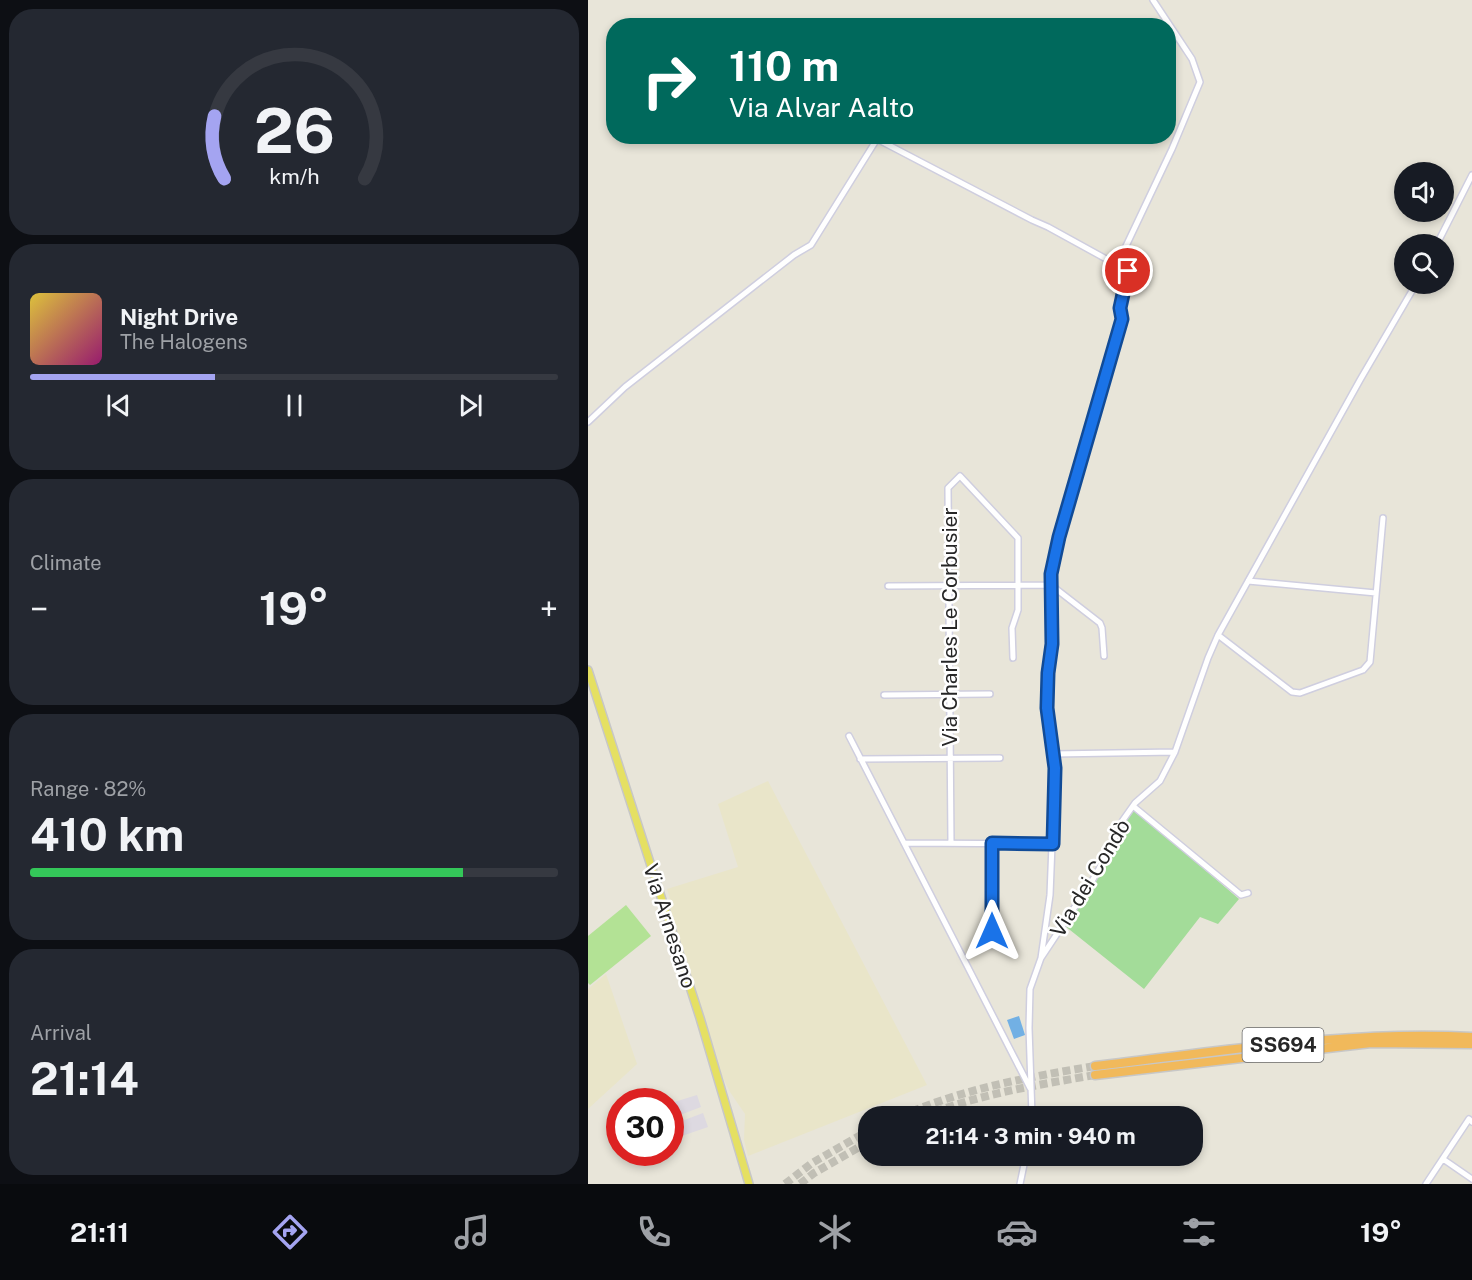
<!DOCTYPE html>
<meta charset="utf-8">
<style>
:root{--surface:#171b24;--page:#242831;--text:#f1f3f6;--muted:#9ea1a6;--line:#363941;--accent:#a4a4f1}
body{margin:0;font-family:"Public Sans",sans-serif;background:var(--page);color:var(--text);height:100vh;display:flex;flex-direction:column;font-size:22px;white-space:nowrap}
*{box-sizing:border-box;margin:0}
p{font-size:20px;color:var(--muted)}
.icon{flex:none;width:33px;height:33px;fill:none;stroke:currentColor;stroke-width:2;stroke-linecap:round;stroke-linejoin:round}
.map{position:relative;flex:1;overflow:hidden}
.side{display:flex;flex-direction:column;gap:9px;padding:9px;background:#0d0f14;width:588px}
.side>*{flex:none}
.top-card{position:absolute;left:18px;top:18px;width:570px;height:126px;border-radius:24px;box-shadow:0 3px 9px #0003;background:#00695c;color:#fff;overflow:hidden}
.tools{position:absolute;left:806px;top:162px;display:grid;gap:12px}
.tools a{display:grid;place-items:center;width:60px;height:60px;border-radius:50%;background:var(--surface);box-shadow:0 3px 9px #0003;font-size:30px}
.speed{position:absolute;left:18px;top:1088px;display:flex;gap:12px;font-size:30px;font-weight:700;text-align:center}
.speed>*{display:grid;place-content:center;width:78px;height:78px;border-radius:50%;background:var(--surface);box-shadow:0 3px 9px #0003;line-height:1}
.speed .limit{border:9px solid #d22;background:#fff;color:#111}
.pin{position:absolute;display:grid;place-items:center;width:51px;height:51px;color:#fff;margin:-26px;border:3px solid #fff;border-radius:50%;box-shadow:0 2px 6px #0007}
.me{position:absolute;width:66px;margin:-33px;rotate:0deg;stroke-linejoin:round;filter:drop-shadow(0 0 4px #0008)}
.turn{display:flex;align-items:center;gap:21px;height:126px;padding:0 24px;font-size:27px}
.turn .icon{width:78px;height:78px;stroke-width:2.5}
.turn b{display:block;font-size:42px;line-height:51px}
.big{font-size:45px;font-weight:700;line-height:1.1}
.side .card{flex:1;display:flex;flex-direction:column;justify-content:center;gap:9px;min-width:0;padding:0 21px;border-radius:24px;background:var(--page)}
.side .dial{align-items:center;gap:0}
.dial svg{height:156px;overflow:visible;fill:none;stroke:var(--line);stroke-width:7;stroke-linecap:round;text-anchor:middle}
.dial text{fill:var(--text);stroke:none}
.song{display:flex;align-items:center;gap:18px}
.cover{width:72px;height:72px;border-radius:9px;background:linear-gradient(135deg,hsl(50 70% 55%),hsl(320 70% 35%))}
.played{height:6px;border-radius:3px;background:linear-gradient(90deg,var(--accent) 35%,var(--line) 35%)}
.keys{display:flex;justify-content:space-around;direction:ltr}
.heat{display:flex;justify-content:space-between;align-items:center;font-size:33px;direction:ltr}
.charge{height:9px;border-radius:4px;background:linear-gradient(90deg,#34c759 82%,var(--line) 0)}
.trip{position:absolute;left:270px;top:1106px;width:345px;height:60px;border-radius:24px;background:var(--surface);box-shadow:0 3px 9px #0003;font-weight:700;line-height:60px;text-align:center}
.menu{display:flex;height:96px;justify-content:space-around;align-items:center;background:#090b0e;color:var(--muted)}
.menu .icon{width:42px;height:42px}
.menu .current{color:var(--accent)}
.menu b{font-size:27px;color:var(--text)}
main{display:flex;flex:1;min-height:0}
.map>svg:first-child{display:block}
.industrial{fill:#ddd9e1}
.education{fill:#e9e5c9}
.green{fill:#a3dc99}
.pitch{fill:#b3e295}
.water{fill:#72b0e4}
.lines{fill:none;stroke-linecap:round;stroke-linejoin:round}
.highway-tunnel{stroke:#c1bfb5;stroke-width:8;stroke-dasharray:8 4;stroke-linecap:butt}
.minor-casing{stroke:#cfcedf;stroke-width:8}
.major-casing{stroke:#c7c7c7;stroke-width:10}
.highway-casing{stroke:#c7c7c7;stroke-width:11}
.minor{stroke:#fff;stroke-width:5}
.major{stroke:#e5e062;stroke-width:7}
.highway{stroke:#f1b95b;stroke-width:8}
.route-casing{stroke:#114b97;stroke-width:15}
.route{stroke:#1a73e8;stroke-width:10}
.labels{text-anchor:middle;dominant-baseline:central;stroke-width:5;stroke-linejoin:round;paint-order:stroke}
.shield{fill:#fff;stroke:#686868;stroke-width:1.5}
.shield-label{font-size:20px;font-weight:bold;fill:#272727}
.street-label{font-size:21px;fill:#272727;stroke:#fff}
</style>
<main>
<section class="side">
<div class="card dial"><svg viewBox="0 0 100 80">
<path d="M14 69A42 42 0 1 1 86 69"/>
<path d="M14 69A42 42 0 0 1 9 37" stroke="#a4a4f1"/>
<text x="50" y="56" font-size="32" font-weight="700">26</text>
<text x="50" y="72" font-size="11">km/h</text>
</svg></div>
<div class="card">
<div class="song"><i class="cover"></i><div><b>Night Drive</b><p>The Halogens</p></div></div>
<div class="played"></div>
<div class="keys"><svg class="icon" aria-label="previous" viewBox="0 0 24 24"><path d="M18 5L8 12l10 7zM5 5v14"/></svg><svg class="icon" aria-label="pause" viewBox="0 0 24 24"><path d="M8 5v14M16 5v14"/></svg><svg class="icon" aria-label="next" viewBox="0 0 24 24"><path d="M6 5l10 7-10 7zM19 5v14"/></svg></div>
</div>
<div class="card"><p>Climate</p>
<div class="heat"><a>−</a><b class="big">19°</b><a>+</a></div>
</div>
<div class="card"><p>Range · 82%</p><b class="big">410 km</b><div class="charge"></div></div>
<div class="card"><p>Arrival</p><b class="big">21:14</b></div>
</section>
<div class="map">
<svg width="884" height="1184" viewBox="0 0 884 1184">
<rect width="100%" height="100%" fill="#e8e5d9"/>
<path class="industrial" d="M109,1095L113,1107L84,1118L83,1103Z
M115,1113L120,1127L91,1137L86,1124Z"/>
<path class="education" d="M180,781L339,1085L160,1156L156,1140L157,1114L142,1092L132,1072L129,1070L87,936L89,933L85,930L76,901L82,899L79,889L150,867L130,804Z
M18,974L49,1064L0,1109V989Z"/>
<path class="green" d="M546,809L651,899L630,924L612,917L556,989L477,926L514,869L537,821Z"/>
<path class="pitch" d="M38,905L63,936L2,985L0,983V936Z"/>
<path class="water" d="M431,1016L437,1035L426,1039L419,1020Z"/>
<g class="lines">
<path class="highway-tunnel" d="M313,1116C375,1089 440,1077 507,1066
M336,1116C391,1094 449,1085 507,1075
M197,1184L224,1163L280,1131
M212,1184L226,1173L280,1142"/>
<defs>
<path id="minor" d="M849,244L884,175
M529,265L584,149L612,82L604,59L565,0
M0,422L37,387L206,255L223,245L289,139L444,220L460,227L540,271L532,308L534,319L471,537L463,574L464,644L460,673L459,708L467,768L462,895L453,958
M660,581L788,593
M300,586L463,585L512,623L514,628L516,656
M630,635L704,692L712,693L775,670L782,662L795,518
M296,695L402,694
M261,736L442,1088
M465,754L587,752
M272,759L412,758
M545,806L653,895L660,893
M316,843L465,844
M363,843L360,488L372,476L430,538V610L424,628L425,658
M404,931V843
M444,1116L441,1028L442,989L453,958L504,881L519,855L535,820L547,803L572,781L587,752L620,658L630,635L772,380L828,284
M855,1159L884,1179
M432,1184L438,1155
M838,1184L881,1119L884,1122"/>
<path id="major" d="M0,670L112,1018L161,1184"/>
<path id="highway" d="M507,1066C632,1052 758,1030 884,1037
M507,1075L783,1043L884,1044"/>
</defs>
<use href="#minor" class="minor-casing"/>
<use href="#major" class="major-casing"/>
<use href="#highway" class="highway-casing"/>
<use href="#minor" class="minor"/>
<use href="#major" class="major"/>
<use href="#highway" class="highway"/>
</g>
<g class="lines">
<defs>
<path id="route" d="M404,931V843L465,844L467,768L459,708L460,673L464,644L463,574L471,537L534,319L532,308L540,271"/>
</defs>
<use href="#route" class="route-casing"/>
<use href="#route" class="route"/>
</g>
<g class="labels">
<rect class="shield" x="654.5" y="1028" width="81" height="34" rx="4.5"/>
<g class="shield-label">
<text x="695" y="1045">SS694</text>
</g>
<g class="street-label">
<text transform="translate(361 627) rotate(-90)">Via Charles Le Corbusier</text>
<text transform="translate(502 878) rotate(-59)">Via dei Condò</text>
<text transform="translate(82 926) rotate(72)">Via Arnesano</text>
</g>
</g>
</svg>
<div class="tools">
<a><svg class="icon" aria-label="sound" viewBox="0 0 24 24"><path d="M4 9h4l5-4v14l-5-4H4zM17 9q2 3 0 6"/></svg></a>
<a><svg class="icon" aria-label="search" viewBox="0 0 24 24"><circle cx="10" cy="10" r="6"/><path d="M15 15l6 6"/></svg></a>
</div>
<div class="speed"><div class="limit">30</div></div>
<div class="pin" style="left:540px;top:271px;background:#d93025"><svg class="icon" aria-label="arrive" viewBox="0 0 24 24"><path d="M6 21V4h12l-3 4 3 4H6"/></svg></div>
<svg class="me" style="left:404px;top:931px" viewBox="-20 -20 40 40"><path d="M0-17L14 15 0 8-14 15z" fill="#1a73e8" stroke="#fff" stroke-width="4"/></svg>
<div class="trip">21:14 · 3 min · 940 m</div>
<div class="top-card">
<div class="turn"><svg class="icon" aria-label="right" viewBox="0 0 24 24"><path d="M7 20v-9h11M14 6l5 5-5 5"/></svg><div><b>110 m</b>Via Alvar Aalto</div></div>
</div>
</div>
</main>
<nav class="menu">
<b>21:11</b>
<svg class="icon current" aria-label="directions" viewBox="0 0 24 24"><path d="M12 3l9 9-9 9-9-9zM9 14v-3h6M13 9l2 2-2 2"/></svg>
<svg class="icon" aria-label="music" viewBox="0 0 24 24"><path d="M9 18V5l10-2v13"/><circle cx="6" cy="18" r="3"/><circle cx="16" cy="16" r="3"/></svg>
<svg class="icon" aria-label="phone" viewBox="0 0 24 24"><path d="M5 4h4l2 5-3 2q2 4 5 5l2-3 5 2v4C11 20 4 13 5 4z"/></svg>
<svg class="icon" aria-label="climate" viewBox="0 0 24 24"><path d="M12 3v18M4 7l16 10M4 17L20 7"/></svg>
<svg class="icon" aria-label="car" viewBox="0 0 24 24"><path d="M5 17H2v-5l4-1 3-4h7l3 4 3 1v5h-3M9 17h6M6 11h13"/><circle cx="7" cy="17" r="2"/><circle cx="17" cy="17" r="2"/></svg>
<svg class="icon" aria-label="filters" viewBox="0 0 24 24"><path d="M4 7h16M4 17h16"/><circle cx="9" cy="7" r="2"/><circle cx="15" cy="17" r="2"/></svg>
<b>19°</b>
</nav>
